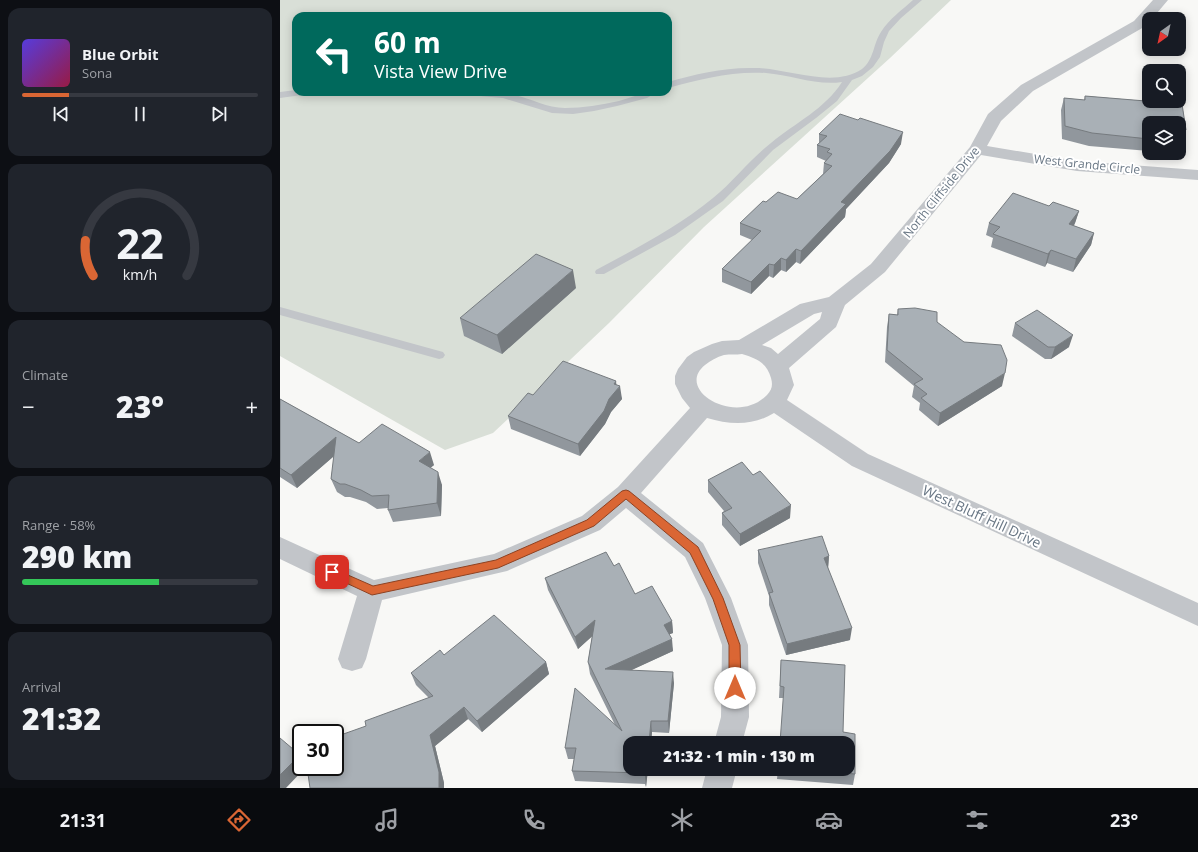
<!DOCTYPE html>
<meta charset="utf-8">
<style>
:root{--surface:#171b24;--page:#20242c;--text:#f1f3f6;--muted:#9ea1a6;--line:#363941;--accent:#da6634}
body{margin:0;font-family:"Open Sans",sans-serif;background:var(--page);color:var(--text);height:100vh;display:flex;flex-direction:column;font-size:15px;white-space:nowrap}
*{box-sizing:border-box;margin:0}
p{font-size:13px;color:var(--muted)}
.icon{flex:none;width:22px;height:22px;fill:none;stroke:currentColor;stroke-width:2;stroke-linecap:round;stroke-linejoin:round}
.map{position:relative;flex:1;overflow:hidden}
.panel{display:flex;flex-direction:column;gap:8px;padding:8px;background:#0d0f14;width:280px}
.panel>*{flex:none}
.guide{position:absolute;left:12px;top:12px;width:380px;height:84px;border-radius:12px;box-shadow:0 2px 10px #0003;background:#00695c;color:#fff;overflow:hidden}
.needle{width:26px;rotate:213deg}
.buttons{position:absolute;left:862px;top:12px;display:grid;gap:8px}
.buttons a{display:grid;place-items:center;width:44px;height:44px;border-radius:8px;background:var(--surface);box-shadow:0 2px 10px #0003;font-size:20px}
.speed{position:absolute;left:12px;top:724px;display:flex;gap:8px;font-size:20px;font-weight:700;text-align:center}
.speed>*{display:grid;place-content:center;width:52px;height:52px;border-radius:50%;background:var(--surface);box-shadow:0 2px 10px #0003;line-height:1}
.speed .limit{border:2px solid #111;border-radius:6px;background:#fff;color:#111}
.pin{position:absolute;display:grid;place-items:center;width:34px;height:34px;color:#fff;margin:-17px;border-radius:8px;box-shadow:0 2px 6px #0006}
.me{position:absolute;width:44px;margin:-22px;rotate:0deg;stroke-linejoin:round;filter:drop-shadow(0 0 3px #0008)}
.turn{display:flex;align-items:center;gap:14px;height:84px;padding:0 16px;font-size:18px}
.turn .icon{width:52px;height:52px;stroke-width:2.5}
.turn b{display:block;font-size:28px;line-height:34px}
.big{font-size:30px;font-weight:800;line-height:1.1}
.panel .card{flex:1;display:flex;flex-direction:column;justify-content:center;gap:6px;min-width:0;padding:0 14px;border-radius:12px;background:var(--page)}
.panel .dial{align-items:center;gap:0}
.dial svg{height:104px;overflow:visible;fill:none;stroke:var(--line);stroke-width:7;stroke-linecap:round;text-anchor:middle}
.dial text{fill:var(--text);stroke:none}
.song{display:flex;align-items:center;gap:12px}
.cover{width:48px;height:48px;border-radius:6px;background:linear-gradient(135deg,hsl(250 70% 55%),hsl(340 70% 35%))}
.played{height:4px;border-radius:2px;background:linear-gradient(90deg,var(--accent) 20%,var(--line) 20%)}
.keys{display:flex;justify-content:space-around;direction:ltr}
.heat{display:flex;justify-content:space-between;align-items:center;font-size:22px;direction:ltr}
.charge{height:6px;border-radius:3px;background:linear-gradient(90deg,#34c759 58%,var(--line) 0)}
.trip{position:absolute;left:343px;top:736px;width:232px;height:40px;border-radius:12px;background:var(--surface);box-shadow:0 2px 10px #0003;font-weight:800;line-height:40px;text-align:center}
.dock{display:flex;height:64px;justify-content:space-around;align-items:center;background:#090b0e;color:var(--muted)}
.dock .icon{width:28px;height:28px}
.dock .on{color:var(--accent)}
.dock b{font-size:18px;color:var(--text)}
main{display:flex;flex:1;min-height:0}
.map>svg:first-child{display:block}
.green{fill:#d9dfd7;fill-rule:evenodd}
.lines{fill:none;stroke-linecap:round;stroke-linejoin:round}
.lane{fill:#c2c5c9;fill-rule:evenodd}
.street{fill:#c2c5c9;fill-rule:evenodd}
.wall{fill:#91979d}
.shaded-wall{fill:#767b7f}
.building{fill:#a9b0b6;stroke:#767b7f}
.route{fill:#da6634;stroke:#8e4222}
.labels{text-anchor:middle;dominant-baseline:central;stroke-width:4;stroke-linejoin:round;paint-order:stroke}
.far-street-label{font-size:12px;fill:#697785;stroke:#fff}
.street-label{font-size:14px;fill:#697785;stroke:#fff}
</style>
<main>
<section class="panel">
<div class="card">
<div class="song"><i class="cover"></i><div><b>Blue Orbit</b><p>Sona</p></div></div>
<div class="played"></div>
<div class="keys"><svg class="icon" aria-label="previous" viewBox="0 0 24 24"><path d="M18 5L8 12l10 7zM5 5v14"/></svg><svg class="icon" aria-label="pause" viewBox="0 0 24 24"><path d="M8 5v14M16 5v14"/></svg><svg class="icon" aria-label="next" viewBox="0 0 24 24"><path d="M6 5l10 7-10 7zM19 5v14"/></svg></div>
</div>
<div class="card dial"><svg viewBox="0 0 100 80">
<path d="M14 69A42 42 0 1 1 86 69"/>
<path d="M14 69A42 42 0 0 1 8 42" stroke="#da6634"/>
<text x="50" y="56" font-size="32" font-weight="700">22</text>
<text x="50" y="72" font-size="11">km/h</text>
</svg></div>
<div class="card"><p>Climate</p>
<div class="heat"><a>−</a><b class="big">23°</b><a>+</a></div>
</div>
<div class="card"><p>Range · 58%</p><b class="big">290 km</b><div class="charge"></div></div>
<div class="card"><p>Arrival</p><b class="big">21:32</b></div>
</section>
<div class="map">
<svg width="918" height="788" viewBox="0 0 918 788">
<rect width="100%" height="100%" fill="#f8f8f6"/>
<path class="green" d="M0,0H671L610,58L424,227L329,323L213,433L165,450L0,356ZM16,16H388V92H16Z"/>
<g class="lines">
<path class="lane" d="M633,0H642L621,18L609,31L604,42L600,57L593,67L582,76L572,80L557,101L536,118L493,150L443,201L395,235L324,274H316L315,272L316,270C357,248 398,227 433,198C454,181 470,159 491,143C515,123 545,109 562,82C537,86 511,75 486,73C451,71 421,79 388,88V82C416,74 445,67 475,68C507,68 553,89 582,69C594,60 593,44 601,32C609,19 622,10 633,0Z
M16,90V92H26L22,95L0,98V92Z
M184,92C201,92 218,91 235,95C252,99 267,108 285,108C303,108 321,105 339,101C352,97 364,92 377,92L367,98L337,106L314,111L293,114L272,113L223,98L188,95Z
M0,307L163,352L165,355L163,358L159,359L0,315Z"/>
<path class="street" d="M873,0H888L872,19H869V22L864,27L753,91L721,121L707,146L797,161L918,170V180L797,171L701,155L605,272L565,305L556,327L509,368L514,385L507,400L588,454L918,603V626L572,466L494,413C473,426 450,425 427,418L361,493L423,543L451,598L468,645L469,717L462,743H434L441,717L442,645L425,598L405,557L346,508L320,530L227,571L102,600L86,659L82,668L72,671L62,668L58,659L77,596L0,559V537L94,580L214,554L302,516L338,487L410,408L402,398L395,384V376L398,369L407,357L414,352L432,344L442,341L459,340L520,304L549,297L591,264L690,147L708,114L741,85L854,21ZM542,312L540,319L498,354L491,348L482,345L534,314ZM462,354C476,358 487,363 491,378C493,385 492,390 487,395C456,427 394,390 425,365C430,361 437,357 444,355C450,354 456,355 462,354Z
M427,769H457L452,788H422Z"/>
</g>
<path class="wall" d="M805,96L902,104L906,130L902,143L899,142V123H869V151L809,146L782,139L781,110L784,98L804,100Z
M539,134L621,144L609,163L566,209L565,217L520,264L516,262L506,272L501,270L493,278L489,276L471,294L442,282V269L472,240L460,235V223L486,202L517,199L543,174L544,163L546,161L537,157V145L539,144Z
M769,206L799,211L794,226L814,233L811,245L793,272L767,263L765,267L711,247L713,238L706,235L709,223Z
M296,288L222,354L184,336L180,318Z
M618,309L657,322L722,386L658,426L639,410L640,403L632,397L634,386L605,362L607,327L609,314L617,315Z
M735,323L789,347L771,359H765L732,336Z
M337,385L342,399L331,412L325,424L300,456L231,429L228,416Z
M0,399L79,443L154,465L150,468L162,485L161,516L113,522L108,510V508L97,509L86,502L70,497H65L57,492L51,479L54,456L17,488L0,477Z
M428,480L510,518L460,546L442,525V513L444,511L428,492Z
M478,550L549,556L548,568L570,640L506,655L489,605V596L478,563Z
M334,566L355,594L392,621L393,633L389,634L393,651L351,670L394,683L389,733L372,732L371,743H350V769H368L366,787L365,784L295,781L292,771L294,759H288L285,748L335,725L310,674L308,662L312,636L298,649L268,590L265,578Z
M164,655L266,662L269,674L202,732L188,719L155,746L164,783V788H30L86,726L149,698L136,685L131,673Z
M501,660L563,732L575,774L573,785L497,779L498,769H568L504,698H499Z"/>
<path class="shaded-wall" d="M623,132L621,144L609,163L566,209L565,217L520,264L521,251L561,202Z
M799,211L795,223L786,237L789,224Z
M814,233L811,245L793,272L796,259Z
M516,249V262L506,272V260Z
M771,250L767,263L765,267L768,254Z
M501,258V270L493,278L494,265Z
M489,264V276L471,294V282Z
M293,270L296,288L222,354L217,335Z
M793,335L789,347L771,359L775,347Z
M725,373L722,386L658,426L660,413Z
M336,381L337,390L340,386L342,399L331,412L325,424L300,456L298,444L334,384Z
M56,437L61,450L17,488L11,475Z
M150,452L154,465L143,474L139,461Z
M158,472L162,485L161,516L157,503Z
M511,505L510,518L460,546V534Z
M549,556L548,569L544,558Z
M315,620L317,632L298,649L295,637Z
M392,621L393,633L385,636L384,625Z
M572,628L570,640L506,655L507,644Z
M392,639L393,651L328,681L325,669Z
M266,662L269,674L202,732L197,721Z
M393,672L394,683L389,733L388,721Z
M184,707L188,719L155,746L164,783V788H159L150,735Z
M371,721L372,732L371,743H369Z
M20,755H21V767H26L6,788H0V775Z
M366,769H368L366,787L365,776Z"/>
<path class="building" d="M805,96L902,104L906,130H899V123H869V139L812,133L785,126L784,98L805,100Z
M560,114L578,120L580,118L623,132L610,151L561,202L566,204L521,251L516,249L506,260L501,258L494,265L489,264L471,282L442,269L481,231L460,223L483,201L486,202L498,192L517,199L552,166L544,163L552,154L547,152L550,149L537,145L547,136L539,134Z
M733,193L769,206L773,202L799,211L789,224L814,233L796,259L771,250L768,254L713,234L720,227L709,223Z
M256,254L293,270L217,335L180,318Z
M635,308L657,312V322L684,342L721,345L727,360L725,373L660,413L641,398L647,394L634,384L643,379L607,350L609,314L618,315V309Z
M757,310L793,335L775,347H768L735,323Z
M283,361L336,381L334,384L340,386L329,399L324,411L298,444L228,416L248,393L253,395Z
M0,399L79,443L102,424L150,452L139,461L158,472L157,503L108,510L109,495L92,496L81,490L65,484H60L51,479L56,437L11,475L0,468Z
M462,462L473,475L480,471L511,505L460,534L442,513L452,508L428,480Z
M542,536L549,556L544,558L572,628L507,644L489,593L493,592L478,550Z
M326,552L334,566L339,563L355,594L372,586L392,621L384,625L392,639L325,669L393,672L388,721H371L369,743H350V769H366L365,776L363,773L292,771L296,748H285L295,688L342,731L308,662L315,620L295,637L265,578Z
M214,615L266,662L197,721L184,707L150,735L159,772V788H30L27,767H55V737L86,726L85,721L153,696L131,673L160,650L164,655Z
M501,660L565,665L563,732L575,734V774L513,769H568V743H500L504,687L500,686Z
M0,738L20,755L0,775Z"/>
<path class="route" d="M346,490L349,491L418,547L443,598L460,645L461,688L459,692L455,694L451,692L449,688V645L433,599L410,553L346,499L314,526L218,568L92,595L49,575L47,572L49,569L52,568L93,586L216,560L307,520L342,491Z"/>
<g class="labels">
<g class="far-street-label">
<text transform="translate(807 164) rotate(6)">West Grande Circle</text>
<text transform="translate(661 192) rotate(-51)">North Cliffside Drive</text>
</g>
<g class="street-label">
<text transform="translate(702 516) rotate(25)">West Bluff Hill Drive</text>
</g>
</g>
</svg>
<div class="buttons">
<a><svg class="needle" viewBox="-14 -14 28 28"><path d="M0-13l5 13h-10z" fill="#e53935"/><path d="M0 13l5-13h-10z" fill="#9ea1a6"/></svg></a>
<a><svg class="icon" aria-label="search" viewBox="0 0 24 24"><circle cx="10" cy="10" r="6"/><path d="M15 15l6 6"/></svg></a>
<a><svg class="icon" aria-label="layers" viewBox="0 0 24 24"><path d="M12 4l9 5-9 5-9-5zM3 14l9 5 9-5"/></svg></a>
</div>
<div class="speed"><div class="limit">30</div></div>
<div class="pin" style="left:52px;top:572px;background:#d93025"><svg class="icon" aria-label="arrive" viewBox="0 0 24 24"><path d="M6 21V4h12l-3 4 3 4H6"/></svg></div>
<svg class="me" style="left:455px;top:688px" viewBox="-20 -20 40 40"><circle r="19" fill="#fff"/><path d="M0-13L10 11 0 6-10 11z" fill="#da6634"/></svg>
<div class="trip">21:32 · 1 min · 130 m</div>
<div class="guide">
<div class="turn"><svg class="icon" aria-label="left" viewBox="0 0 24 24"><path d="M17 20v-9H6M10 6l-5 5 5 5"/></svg><div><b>60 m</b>Vista View Drive</div></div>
</div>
</div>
</main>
<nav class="dock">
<b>21:31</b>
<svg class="icon on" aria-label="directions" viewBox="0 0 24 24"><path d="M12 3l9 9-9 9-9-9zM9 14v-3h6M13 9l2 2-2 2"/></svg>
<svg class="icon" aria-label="music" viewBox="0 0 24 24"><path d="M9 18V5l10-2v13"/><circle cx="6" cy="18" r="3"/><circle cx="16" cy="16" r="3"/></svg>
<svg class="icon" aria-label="phone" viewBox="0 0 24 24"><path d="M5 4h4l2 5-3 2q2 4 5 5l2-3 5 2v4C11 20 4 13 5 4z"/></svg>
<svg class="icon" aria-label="climate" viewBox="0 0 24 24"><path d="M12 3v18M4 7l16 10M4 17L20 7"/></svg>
<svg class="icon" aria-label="car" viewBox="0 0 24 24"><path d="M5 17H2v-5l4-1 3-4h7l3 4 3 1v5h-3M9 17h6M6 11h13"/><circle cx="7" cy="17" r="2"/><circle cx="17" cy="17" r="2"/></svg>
<svg class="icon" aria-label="filters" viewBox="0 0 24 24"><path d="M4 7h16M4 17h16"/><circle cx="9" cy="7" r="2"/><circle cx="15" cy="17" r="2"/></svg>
<b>23°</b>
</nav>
